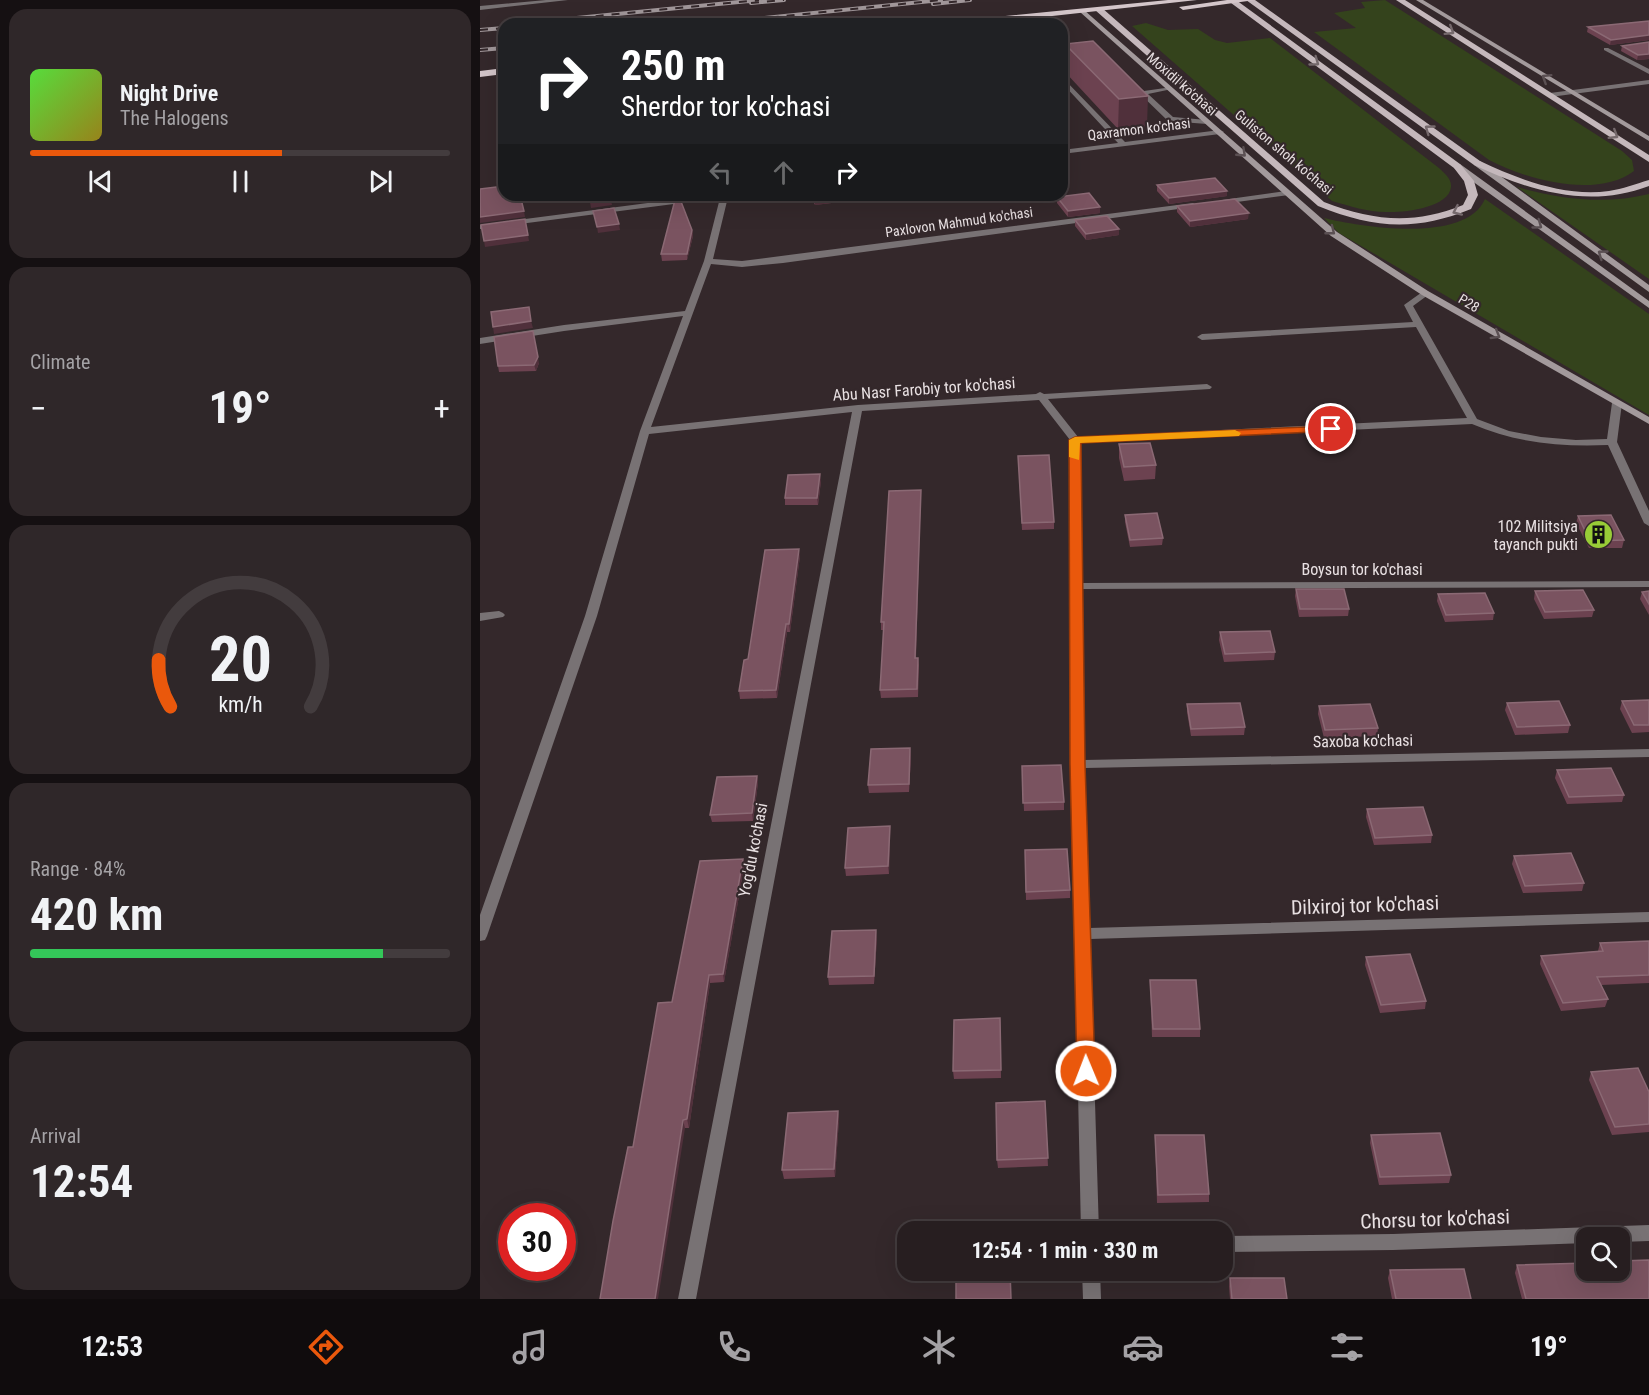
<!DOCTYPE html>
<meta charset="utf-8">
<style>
:root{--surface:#271e20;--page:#2f2729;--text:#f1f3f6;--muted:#a4a2a5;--line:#433c3e;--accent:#ea580c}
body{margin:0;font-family:"Roboto Condensed",sans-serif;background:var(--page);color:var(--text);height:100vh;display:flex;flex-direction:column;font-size:22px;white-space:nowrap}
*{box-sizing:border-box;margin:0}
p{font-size:20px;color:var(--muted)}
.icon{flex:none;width:33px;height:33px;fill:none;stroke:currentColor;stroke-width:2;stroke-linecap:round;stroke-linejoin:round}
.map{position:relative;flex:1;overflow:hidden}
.details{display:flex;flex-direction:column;gap:9px;padding:9px;background:#151012;width:480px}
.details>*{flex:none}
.hud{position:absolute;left:18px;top:18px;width:570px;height:183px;border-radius:18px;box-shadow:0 6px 24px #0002,0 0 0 2px var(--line);background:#202124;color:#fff;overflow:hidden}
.buttons{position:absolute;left:1096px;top:1227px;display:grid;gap:12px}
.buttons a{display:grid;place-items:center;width:54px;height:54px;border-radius:12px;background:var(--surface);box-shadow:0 6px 24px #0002,0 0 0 2px var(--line);font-size:30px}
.speed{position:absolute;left:18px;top:1203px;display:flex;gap:12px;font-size:30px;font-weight:700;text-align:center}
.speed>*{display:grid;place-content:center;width:78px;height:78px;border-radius:50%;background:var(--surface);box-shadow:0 6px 24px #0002,0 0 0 2px var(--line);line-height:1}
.speed .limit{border:9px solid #d22;background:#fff;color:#111}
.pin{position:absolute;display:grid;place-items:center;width:51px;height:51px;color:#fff;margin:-26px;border:3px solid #fff;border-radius:50%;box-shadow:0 2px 6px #0007}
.me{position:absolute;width:66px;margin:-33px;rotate:359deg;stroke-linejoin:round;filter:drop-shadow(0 0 4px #0008)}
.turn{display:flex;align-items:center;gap:21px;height:126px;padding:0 24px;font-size:27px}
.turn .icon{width:78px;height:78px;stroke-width:2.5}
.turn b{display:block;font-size:42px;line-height:51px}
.lanes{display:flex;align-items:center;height:57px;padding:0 24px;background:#0003;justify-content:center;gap:30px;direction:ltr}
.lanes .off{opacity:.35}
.big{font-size:45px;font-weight:700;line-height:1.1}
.details .tile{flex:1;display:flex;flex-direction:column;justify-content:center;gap:9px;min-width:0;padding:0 21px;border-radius:18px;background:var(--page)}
.details .dial{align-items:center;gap:0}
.dial svg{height:156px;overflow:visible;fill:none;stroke:var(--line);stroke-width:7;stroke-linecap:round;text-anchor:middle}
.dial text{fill:var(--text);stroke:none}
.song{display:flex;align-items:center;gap:18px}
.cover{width:72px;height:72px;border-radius:9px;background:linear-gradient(135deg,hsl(110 70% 55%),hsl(50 70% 35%))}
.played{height:6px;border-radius:3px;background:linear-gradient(90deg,var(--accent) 60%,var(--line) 60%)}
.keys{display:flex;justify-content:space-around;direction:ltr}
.heat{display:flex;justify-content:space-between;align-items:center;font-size:33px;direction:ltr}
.charge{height:9px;border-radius:4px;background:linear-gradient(90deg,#34c759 84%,var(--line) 0)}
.trip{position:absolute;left:417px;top:1221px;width:336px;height:60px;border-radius:18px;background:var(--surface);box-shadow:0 6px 24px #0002,0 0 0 2px var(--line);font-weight:700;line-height:60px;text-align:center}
.tabs{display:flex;height:96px;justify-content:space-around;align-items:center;background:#100c0d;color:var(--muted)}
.tabs .icon{width:42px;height:42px}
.tabs .selected{color:var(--accent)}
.tabs b{font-size:27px;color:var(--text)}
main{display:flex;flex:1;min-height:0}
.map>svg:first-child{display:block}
.green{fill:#34431c}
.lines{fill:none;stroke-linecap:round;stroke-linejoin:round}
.minor{fill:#787274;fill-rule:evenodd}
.tertiary{fill:#787274;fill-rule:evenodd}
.secondary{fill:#a39a9c;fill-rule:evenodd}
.primary{fill:#c5b8bc;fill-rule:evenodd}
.trunk{fill:#d4c6ca;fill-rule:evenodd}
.rail-casing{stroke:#a1979a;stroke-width:4}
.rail{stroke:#34282b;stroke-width:2;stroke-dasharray:8;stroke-linecap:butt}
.wall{fill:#6c4250}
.shaded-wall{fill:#50303b}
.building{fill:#7a5360;stroke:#8b6974;stroke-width:1.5}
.oneway{stroke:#75696c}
.oneway2{stroke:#5b5053}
.route{fill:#ea580c;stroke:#983908;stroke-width:1.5}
.slow{fill:#f59e0b}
.labels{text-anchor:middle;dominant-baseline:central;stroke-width:4.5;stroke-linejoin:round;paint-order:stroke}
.far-street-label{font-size:14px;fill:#e8e0e2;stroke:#34282b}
.street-label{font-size:16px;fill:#e8e0e2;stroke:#34282b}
.poi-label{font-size:16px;fill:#e8e0e2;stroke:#34282b;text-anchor:end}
.near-street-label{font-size:20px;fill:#e8e0e2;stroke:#34282b}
</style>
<main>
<section class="details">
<div class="tile">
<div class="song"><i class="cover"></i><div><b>Night Drive</b><p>The Halogens</p></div></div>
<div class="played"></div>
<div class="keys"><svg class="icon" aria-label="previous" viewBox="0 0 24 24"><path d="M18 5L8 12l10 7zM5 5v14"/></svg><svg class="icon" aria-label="pause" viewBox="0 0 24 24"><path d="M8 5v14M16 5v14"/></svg><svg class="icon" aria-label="next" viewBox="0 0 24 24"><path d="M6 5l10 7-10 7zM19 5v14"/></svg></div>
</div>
<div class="tile"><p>Climate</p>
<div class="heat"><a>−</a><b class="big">19°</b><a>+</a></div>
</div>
<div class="tile dial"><svg viewBox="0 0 100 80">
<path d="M14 69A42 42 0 1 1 86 69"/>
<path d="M14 69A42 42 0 0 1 8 45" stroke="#ea580c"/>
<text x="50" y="56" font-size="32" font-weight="700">20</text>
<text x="50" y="72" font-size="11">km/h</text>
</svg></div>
<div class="tile"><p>Range · 84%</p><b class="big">420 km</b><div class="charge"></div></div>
<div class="tile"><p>Arrival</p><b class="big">12:54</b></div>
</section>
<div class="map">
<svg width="1169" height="1299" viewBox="0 0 1169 1299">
<rect width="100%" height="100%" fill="#34282b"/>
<path class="green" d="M905,0L1142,151L1152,160L1154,171C1117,199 1047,180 1009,160L834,32L876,28L854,13L885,8L881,2Z
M666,23L688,30L718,29L735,40L747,43L790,38L959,168C964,173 972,179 971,187C969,208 922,213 906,212C887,212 870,206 852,201L652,26Z
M1037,187C1080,199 1125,205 1169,194V279Z
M1005,199L1169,314V415L859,233L844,218C881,227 986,244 1005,199Z"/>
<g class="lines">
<path class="minor" d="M66,0H88L0,10V6Z
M1124,48H1128L1169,69V74L1124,50Z
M582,77L645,142L740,130L744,132L740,134L582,154V150L638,143L582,83Z
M657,86L664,91L692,87V89L668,94L693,117L727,120L731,122L727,124L688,121L655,89L654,88Z
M806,191L810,193L809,195L742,204L738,202L742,200Z
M229,195H251L248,197L233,259L262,261L713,203L717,205L713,207L303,263L262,267L231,264L171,427L378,405L556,394L560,392L564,394L727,384L732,387L730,389L568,399L598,437L987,418L936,327L722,340L717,337L722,334L933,322L924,305L945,290L949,293L948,295L933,306L997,419L1029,431L1061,437L1096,440L1127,439L1132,403L1134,401H1140L1142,403L1137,442L1169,511V526L1164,523L1128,445C1081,447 1036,443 992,424L600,443L602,583L1169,581V587L602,589L604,760L1169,749V757L605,768L609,928L1169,912V922L610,939L619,1232H601L591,764L590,440L559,400L382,411L216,1299H198L372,412L169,434L117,616L7,936L5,940L0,941V915L105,616L160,431L203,316L84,331L0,344V338L84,325L205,311L224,261L240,198L0,229V225Z
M19,611L23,613L25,615L23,617L0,621V613Z
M1169,1225V1241L1140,1242V1238H1107V1243L913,1250L742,1252V1236L913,1234Z
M602,1270H620L621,1299H603Z"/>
<path class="tertiary" d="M1169,80V84L1070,97L1067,95L1070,93Z"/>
<path class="secondary" d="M936,0H943L1169,136V141Z
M600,10H604L857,232L948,291L1169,417V424L942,295L851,236L600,12Z
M994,161H1000L1169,285V292L994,165Z
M974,164H980L1169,301V308L974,168Z"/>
<path class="primary" d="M747,0H756L980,164L994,181L998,195L991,209C934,232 893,228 838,206L615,10L622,8L844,202C894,221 933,225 983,205L988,195L984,181L974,168Z
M766,0H775L1000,161C1040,180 1085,197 1129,191C1143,189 1155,184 1169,180V186C1109,209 1049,191 994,165Z
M916,0H925L1169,155V162Z"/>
<path class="trunk" d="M688,0H717L500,24H471L475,21Z
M747,0H775L703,10L699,7Z
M24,68V74L0,77V71Z"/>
<defs>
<path id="rail" d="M271,3L304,0
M453,4L490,0
M36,24L279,0
M227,24L461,0
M0,30L24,28
M0,50L24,48"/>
</defs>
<use href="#rail" class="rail-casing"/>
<use href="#rail" class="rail"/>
</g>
<path class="wall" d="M1169,21V40L1130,45L1107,32L1108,27Z
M1169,42V59L1157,60L1141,51L1142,46Z
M585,44L667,126L638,129L585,72Z
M677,185L747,196L689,204L677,191Z
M330,195H380L367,196L368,201L335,205Z
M577,197L620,213L588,217L577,203Z
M697,206L768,219L710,227L697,212Z
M595,220L639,229V235L606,240L595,226Z
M212,230L213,236L207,260L182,261L181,254Z
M59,363L56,371L19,372L18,366Z
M639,444L676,465L675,479L644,481L639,458Z
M538,456L574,522V529L542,530Z
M341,481L338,505H305V498Z
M441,490L436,658H438L439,665L438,697L401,698L400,690L404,630H401V622Z
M645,515L683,538L682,545L650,547L645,522Z
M1098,516L1144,540L1142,548H1109L1096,523Z
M320,556L310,632H307L297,698L260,699L259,691L268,659Z
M816,589L869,609L868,616L819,617L815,596Z
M1055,591L1114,610L1112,617L1064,619L1054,599Z
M1169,591V615L1160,599L1162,592Z
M958,594L1014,613L1013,620L965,622L957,601Z
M740,632L795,652L794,660L744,662L739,640Z
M1169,700V732L1152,733L1140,709L1142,701Z
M1027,703L1090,725L1088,733L1035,735L1025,710Z
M707,704L765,727L764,735L711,736L707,712Z
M839,706L898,728L897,736L844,738L838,714Z
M431,756L429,792L389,793L388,785Z
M542,766L584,802V810L544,811Z
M1077,770L1144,795L1142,802L1087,804L1075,778Z
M277,776L278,783L273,821L232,822L230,815Z
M887,809L952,835L951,843L894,845L886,817Z
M410,826V834L409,874L366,876L365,868Z
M545,850L590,890V898L546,900Z
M1034,856L1104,883L1102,891L1043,893L1032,864Z
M263,859L264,867L244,982L230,983L209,1128H205L153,1147L192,1002Z
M397,938L394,984L349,985L348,977Z
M1169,941V983L1121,985L1128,999L1125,1007L1081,1011L1060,964L1061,956L1118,951L1120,943Z
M886,957L946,1001L945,1009L900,1013L885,965Z
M670,980L720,1029V1037H672Z
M520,1018L521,1078L474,1079L473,1071Z
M1111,1072L1169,1092V1132L1132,1135L1109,1080Z
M565,1101L568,1166L518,1168L517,1160Z
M358,1111L359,1119L355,1177L304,1179L302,1170Z
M675,1135L729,1194V1202L677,1203Z
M891,1135L971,1175L969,1183L899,1185L890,1143Z
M1037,1265L1169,1299H1042L1035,1273Z
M910,1270L991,1299H912L908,1278Z
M750,1278L807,1299H750L749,1286Z"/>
<path class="shaded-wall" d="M1169,35V40L1130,45L1131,40Z
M1169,54V59L1157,60L1158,55Z
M668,96L667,126L638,129L639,99Z
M747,191V196L689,204V198Z
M365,195H380L367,196L368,201L335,205V199Z
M131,200L132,205L111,208L110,202Z
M620,207V213L588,217V211Z
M44,211L45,217L0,223V217Z
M769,213L768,219L710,227V221Z
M139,224L140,230L118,233L117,227Z
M639,229V235L606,240V234Z
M212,230L213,236L207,260V254Z
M48,235L49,241L5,247L4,241Z
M51,321L53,328L14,334L13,327Z
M53,331L59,363L56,371L54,365Z
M340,474L341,481L338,505L337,498Z
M441,490V497L435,665V658Z
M319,549L320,556L310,632L309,624Z
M306,624L307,632L297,698L296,690Z
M430,748L431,756L429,792V784Z
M277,776L278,783L273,821L272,813Z
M410,826V834L409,874L408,866Z
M263,859L264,867L244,982L243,974Z
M396,930L397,938L394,984V976Z
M229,975L230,983L209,1128L207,1119Z
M358,1111L359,1119L355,1177L354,1169Z
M203,1120L205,1128L178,1299H175Z"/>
<path class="building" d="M511,19L515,24H482L480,22Z
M1169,21V35L1131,40L1108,27Z
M613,41L668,96L639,99L585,44Z
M1169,42V54L1158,55L1142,46Z
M735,178L747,191L689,198L677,185Z
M24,186V195H40L44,211L0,217V189Z
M609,193L620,207L588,211L577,197Z
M108,195H129L131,200L110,202Z
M333,195H367L335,199Z
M200,199L212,230L207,254H181L195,200Z
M755,199L769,213L710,221L697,206Z
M134,208L139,224L117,227L113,211Z
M627,216L639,229L606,234L595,220Z
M45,219L48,235L4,241L1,225Z
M49,307L51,321L13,327L11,312Z
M53,331L58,357L54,365L18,366L14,337Z
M670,443L676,465L644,467L639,444Z
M569,455L574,522L542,523L538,456Z
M340,474L337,498H305L308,475Z
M441,490L435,658H438L437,689L400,690L404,622H401L409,491Z
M677,513L683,538L650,540L645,515Z
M1131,515L1144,540L1110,541L1098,516Z
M319,549L309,624H306L296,690L259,691L264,660L268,659L285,550Z
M816,589H864L869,609H820Z
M1103,590L1114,610L1065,612L1055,591Z
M1169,591V604L1162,592Z
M1005,593L1014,613L966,615L958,594Z
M790,631L795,652L745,654L740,632Z
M1169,700V725H1154L1142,701Z
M1079,701L1090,725L1037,727L1027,703Z
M760,703L765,727L711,729L707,704Z
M890,704L898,728L845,730L839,706Z
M430,748L429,784L388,785L391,749Z
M581,765L584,802L543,803L542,766Z
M1131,768L1144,795L1089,797L1077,770Z
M277,776L272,813L230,815L237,777Z
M943,807L952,835L895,838L887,809Z
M410,826L408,866L365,868L368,828Z
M587,849L590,890L546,892L545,850Z
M1091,853L1104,883L1045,886L1034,856Z
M263,859L243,974L229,975L207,1119L203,1120L175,1299H120L133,1221L148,1147H153L178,1003L192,1002L220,861Z
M396,930L394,976L348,977L352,931Z
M1169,941V975L1117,977L1128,999L1083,1003L1061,956L1123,951L1120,943Z
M930,954L946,1001L901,1005L886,957Z
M670,980H716L720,1029H673Z
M520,1018L521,1070L473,1071L474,1020Z
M1158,1068L1169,1092V1124L1135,1127L1111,1072Z
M565,1101L568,1158L517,1160L516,1103Z
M358,1111L354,1169L302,1170L308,1113Z
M960,1133L971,1175L900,1177L891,1135Z
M675,1135H724L729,1194L678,1195Z
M1169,1260V1299H1046L1037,1265L1107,1263V1270H1140V1261Z
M984,1269L991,1299H916L910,1270Z
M476,1270H530L531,1299H476Z
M750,1278H804L807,1299H752Z"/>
<defs><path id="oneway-chevron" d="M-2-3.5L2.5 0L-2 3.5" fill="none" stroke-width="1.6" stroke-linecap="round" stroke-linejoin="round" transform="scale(1.5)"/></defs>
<g class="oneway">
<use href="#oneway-chevron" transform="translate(970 31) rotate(32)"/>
<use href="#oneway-chevron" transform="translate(835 62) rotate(36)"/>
<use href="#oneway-chevron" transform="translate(949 129) rotate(-144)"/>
<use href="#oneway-chevron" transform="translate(1134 135) rotate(32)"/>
<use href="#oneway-chevron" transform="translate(977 211) rotate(156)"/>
</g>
<g class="oneway2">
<use href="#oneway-chevron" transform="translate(1066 78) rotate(-148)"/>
<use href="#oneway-chevron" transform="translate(762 153) rotate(43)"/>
<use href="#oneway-chevron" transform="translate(1058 225) rotate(36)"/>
<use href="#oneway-chevron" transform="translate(851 231) rotate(38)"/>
<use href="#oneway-chevron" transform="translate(1122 254) rotate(-144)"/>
<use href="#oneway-chevron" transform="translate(1016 335) rotate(31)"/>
</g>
<path class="route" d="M851,426L855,427V431L601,443L605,764L615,1071L612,1077L606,1079L600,1077L597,1071L590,764L589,440L595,437Z"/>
<path class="slow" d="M755,430L761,433L759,436L600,443L599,460L589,457V440L595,437Z"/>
<defs>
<symbol id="building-disc" viewBox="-11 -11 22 22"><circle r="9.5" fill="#98cb37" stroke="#34282b"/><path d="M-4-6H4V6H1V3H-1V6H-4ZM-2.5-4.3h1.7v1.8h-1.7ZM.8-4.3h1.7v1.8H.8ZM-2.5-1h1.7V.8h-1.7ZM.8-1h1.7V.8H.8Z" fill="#111"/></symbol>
</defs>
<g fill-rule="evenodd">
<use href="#building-disc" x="1102" y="518" width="33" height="33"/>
</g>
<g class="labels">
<g class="far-street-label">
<text transform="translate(702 84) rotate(41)">Moxidil ko'chasi</text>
<text transform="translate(659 129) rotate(-7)">Qaxramon ko'chasi</text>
<text transform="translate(804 152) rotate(40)">Guliston shoh ko'chasi</text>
<text transform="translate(479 222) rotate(-8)">Paxlovon Mahmud ko'chasi</text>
<text transform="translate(989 303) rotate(31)">Р28</text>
</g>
<g class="street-label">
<text transform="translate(444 389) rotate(-4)">Abu Nasr Farobiy tor ko'chasi</text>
<text x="882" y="569">Boysun tor ko'chasi</text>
<text transform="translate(883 741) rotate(-1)">Saxoba ko'chasi</text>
<text transform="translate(273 850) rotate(-79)">Yog'du ko'chasi</text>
</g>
<g class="poi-label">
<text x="1098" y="526">102 Militsiya<tspan x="1098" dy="18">tayanch pukti</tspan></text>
</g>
<g class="near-street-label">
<text transform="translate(885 905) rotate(-2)">Dilxiroj tor ko'chasi</text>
<text transform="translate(955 1219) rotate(-2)">Chorsu tor ko'chasi</text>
</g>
</g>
</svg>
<div class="buttons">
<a><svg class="icon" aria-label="search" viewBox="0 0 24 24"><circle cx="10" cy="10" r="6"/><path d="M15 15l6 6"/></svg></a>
</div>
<div class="speed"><div class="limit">30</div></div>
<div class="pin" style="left:851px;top:429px;background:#d93025"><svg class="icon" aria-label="arrive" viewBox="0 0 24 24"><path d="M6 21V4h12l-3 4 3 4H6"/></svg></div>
<svg class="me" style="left:606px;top:1071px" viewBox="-20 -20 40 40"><circle r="17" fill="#ea580c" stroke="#fff" stroke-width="3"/><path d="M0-11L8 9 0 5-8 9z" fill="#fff"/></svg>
<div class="trip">12:54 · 1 min · 330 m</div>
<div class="hud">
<div class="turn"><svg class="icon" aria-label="right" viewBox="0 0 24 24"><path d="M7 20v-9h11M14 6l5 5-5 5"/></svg><div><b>250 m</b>Sherdor tor ko'chasi</div></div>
<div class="lanes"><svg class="icon off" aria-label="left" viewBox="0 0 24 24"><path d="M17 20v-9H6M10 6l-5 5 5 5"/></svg><svg class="icon off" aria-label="ahead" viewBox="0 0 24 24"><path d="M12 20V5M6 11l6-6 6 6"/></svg><svg class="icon" aria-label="right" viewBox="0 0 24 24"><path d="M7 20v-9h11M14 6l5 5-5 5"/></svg></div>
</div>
</div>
</main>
<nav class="tabs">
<b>12:53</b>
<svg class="icon selected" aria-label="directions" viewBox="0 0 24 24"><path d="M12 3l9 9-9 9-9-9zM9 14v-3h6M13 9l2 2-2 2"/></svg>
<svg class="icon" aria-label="music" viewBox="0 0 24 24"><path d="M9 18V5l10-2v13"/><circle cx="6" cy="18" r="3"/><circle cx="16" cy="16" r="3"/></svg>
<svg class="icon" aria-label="phone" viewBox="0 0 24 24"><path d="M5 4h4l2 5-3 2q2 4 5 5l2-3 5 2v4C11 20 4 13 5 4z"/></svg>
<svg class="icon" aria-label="climate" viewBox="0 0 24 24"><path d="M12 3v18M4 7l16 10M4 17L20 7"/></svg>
<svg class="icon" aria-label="car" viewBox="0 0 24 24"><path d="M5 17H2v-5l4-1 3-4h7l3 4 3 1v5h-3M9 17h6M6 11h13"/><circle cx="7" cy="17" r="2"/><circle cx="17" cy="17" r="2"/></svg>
<svg class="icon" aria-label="filters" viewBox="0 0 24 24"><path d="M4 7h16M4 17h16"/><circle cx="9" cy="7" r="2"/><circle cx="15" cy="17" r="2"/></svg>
<b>19°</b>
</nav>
